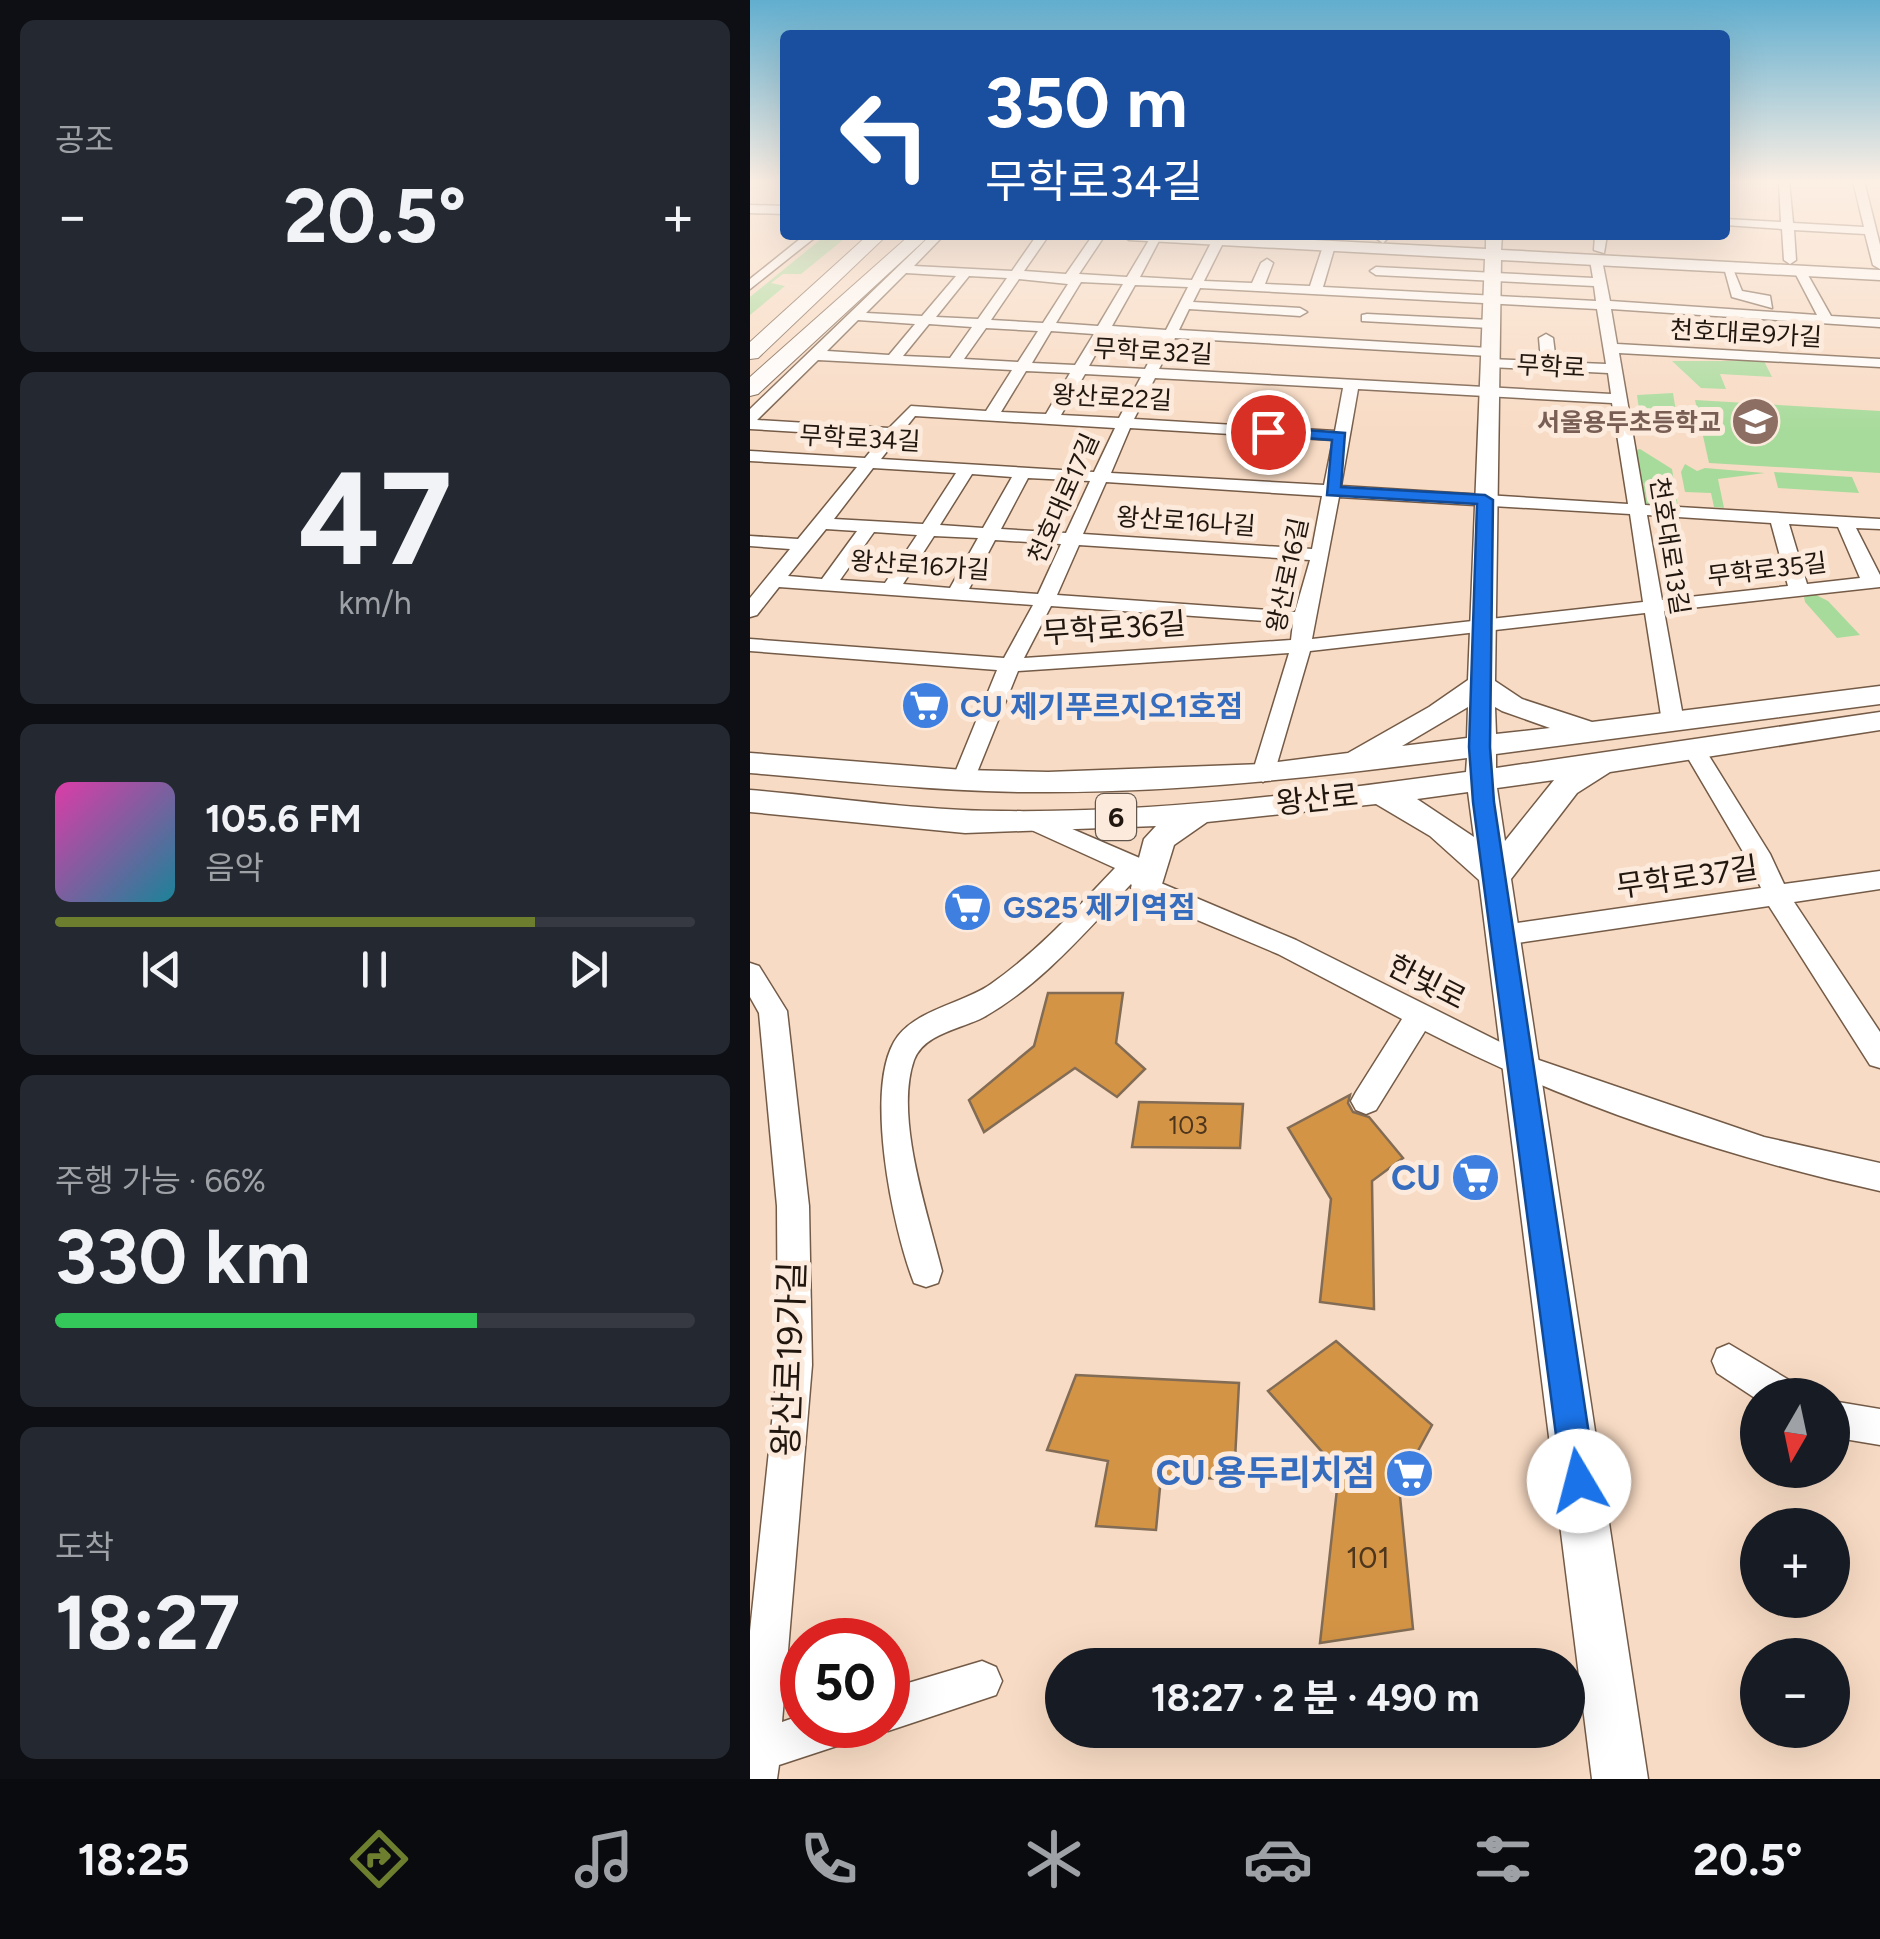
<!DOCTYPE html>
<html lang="ko">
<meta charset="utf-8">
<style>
:root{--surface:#171b24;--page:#242831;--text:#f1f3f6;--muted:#9ea1a6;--line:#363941;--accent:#6d7f2f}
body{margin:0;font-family:Figtree,"Noto Sans KR",sans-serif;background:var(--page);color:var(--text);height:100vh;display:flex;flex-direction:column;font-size:38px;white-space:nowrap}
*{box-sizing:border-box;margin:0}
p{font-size:32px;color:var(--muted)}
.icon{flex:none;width:55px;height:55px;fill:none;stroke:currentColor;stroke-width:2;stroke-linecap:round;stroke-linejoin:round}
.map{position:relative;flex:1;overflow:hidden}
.details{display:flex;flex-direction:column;gap:20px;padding:20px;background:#0d0f14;width:750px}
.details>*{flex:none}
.guide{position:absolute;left:30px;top:30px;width:950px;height:210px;border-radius:10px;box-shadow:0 10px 40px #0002;background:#1a4fa0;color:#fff;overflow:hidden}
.needle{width:65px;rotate:189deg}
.fabs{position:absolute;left:990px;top:1378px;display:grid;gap:20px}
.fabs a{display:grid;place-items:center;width:110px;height:110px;border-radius:50%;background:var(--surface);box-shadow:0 10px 40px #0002;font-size:50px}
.speed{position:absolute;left:30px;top:1618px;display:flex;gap:20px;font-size:50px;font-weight:700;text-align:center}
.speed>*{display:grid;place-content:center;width:130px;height:130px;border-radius:50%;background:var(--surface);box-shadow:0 10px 40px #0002;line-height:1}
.speed .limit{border:15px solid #d22;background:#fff;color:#111}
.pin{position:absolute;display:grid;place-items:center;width:85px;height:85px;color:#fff;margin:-42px;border:5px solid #fff;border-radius:50%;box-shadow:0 2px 10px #0007}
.me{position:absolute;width:110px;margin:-55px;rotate:352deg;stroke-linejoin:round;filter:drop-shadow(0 0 8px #0008)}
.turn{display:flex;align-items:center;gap:35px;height:210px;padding:0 40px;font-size:45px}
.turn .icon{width:130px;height:130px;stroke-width:2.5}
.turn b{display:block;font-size:70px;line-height:85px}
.big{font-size:75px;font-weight:700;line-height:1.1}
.details .widget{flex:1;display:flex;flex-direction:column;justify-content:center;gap:15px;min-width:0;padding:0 35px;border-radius:15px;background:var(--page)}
.details .dial{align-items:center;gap:0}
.dial b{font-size:130px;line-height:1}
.song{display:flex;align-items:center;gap:30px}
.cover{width:120px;height:120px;border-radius:15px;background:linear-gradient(135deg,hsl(320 70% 55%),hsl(190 70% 35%))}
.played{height:10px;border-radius:5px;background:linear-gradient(90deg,var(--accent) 75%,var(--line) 75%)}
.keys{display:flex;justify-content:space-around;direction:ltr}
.heat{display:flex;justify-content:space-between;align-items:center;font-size:55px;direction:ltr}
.charge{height:15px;border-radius:8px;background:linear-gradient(90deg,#34c759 66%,var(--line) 0)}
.trip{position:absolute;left:295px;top:1648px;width:540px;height:100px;border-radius:50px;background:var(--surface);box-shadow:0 10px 40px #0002;font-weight:700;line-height:100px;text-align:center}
.tabs{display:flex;height:160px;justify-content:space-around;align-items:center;background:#090b0e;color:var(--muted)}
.tabs .icon{width:70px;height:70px}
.tabs .active{color:var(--accent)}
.tabs b{font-size:45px;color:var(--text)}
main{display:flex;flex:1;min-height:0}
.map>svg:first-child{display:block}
.green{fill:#a7db9b}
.pier{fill:#f8dbc4}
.building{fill:#d39446;stroke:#826c55;stroke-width:2.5}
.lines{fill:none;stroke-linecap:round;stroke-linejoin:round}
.minor-casing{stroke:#745b47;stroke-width:3}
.major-casing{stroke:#745b47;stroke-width:3}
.highway-casing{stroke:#745b47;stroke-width:2}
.minor{fill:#fff;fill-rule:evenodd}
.major{fill:#fff;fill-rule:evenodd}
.highway{fill:#fff;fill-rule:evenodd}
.route{fill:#1a73e8;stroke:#114b97;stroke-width:2.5}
.labels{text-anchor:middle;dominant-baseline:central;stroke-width:10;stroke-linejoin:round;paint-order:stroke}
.far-street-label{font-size:25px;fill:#21170f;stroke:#fcebdd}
.far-education-label{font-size:25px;font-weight:bold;fill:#785e54;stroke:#fcebdd;text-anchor:end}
.number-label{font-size:25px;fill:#4e361d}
.shield{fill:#fcebdd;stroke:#63574d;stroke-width:2.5}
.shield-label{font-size:28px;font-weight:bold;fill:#21170f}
.street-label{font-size:30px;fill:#21170f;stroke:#fcebdd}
.shop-label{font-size:30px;font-weight:bold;fill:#366cbe;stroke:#fcebdd;text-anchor:start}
.near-number-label{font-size:30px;fill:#4e361d}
.near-shop-label{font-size:35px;font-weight:bold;fill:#366cbe;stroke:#fcebdd;text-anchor:end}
.near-street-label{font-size:35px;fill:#21170f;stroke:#fcebdd}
</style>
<main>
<section class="details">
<div class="widget"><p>공조</p>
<div class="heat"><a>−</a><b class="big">20.5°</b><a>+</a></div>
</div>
<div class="widget dial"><b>47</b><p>km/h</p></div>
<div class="widget">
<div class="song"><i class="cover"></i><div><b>105.6 FM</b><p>음악</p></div></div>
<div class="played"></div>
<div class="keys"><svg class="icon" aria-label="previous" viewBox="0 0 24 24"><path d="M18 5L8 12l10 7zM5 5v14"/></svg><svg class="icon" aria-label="pause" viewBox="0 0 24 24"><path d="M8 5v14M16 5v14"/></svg><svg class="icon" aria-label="next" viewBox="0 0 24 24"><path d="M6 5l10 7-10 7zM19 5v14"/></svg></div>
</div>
<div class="widget"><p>주행 가능 · 66%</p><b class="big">330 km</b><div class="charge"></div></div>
<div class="widget"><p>도착</p><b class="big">18:27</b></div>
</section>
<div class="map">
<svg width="1130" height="1779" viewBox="0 0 1130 1779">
<rect width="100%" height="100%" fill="#f8dbc4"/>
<path class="green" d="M76,235H99L51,274H33L21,283L35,286L0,315V297Z
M922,361H1014L1022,377L970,374L976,389L951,388Z
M923,393L928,424L891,423L887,395Z
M945,400L1130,411V473L959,463Z
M890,449L922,469L928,507L895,505L886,450Z
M935,464L947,471L955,468L1015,473L968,479L974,508L964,507L961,493L935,492L931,472Z
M1024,472L1102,477L1109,493L1028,488Z
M1064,594L1078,601L1110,635L1087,638L1055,602L1054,597Z"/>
<path class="pier" d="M128,235H161L81,326L0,400V340L19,322H33Z"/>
<path class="building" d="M298,993H373L366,1043L395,1069L367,1097L325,1068L234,1132L219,1100L284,1046Z
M600,1095L598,1103L603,1112L619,1117L653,1158L622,1181L624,1309L570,1302L581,1199L538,1128Z
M389,1102L493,1104L490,1148L382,1147Z
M586,1341L682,1425L649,1486L663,1629L570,1643L589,1471L518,1391Z
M326,1375L489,1383L484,1479L411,1477L406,1530L346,1526L358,1461L297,1450Z"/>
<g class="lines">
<defs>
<path id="minor" d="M1029,181H1039L1043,223L1114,227L1103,181H1114L1130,245V269L1123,265L1115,234L1044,230L1046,260L1040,264L1034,260L1032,229L975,225V219L1031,222Z
M55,235H68L0,289V279Z
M181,235H194L164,266L262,271L287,235H299L274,271L316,274L343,235H355L329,274L377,277L402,235H412L390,277L442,280L465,235H477L454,281L502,283L511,263L517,259L523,263L515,284L560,286L573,246L579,242L585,246L573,287L846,301L844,286L626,275L620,271L626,267L843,278L840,260L846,256L852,260L860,301L1067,315L1044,271L1054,268L1081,316L1130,319V327L861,309L867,344L1130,359V367L869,353L895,505L1130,519V529L1106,528L1130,575V587L914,611L934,722L923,729L912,722L895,613L560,651L524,774L513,782L502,774L539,653L268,671L224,780L213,788L205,786L202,780L247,670L0,651V639L254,658L283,605L29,587L7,615L0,617V598L40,549L0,546V536L48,539L107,467L0,461V451L115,458L132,437L0,429V409ZM156,273L206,276L172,316L116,313ZM219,276L257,278L228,319L186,317ZM269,279L318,284L293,323L241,320ZM331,282L373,284L348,326L306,323ZM385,285L438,287L416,330L362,326ZM450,288L847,309L856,364L806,362L803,338L796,334L789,338L791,361L739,359L732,363L739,367L858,373L861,394L409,369L425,338L739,356L746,352L739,348L429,330L439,309L550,316L557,312L550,308L443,302ZM108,320L165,324L139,355L77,351ZM179,324L222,327L200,358L153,356ZM236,328L288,331L268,362L214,359ZM301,331L344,334L325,365L282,363ZM357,334L411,338L395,369L339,366ZM68,360L262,370L236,411L161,406L139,428L7,420ZM276,371L320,373L296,414L251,412ZM335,374L391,377L369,418L311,415ZM405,378L593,388L585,431L384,419ZM608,389L862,403L878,504L591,486ZM165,416L365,428L344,472L131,459ZM380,428L583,440L574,485L361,473ZM123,468L206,473L173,524L84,519ZM222,474L262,477L233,528L190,525ZM278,478L340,481L316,533L251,529ZM356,482L572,496L562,549L333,534ZM589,497L880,514L893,602L562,639ZM897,515L1021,523L1038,586L912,600ZM1039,524L1088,527L1110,578L1057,584ZM76,529L107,531L72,579L38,576ZM124,532L167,535L135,583L90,580ZM184,536L228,538L200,588L153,584ZM245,540L311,544L288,594L219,589ZM329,545L560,560L545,612L307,595ZM301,606L543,623L541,640L274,658Z
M629,235H641L633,243L627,239Z
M845,235H857L854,253L844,250Z
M973,264H981L992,291L1020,296L1022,308L982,297Z
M617,314L740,320L747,324L740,328L612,321V315Z
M943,740L951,743L1020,854L1034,884L1130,871V889L1044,902L1130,1032V1068L1120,1065L1019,906L753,945L744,942L740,935L744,928L753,925L1011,888L999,862L932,748Z
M285,813L392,859L406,881L546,940L780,1057L1014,1137L1130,1163V1191C973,1156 818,1105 675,1031L626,1110L616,1114L606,1110L601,1101L606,1092L652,1019L528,954L388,895L381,884C336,931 292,984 234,1017C212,1029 174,1033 164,1060C144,1117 178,1214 192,1271L188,1283L176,1287L164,1283C143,1230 112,1083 148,1036C169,1009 214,1003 241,984C288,951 326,909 365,868L277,828L273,822Z
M0,963L9,966L37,1011L59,1206L62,1365L32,1722L52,1715V1725H111L105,1740L29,1765L27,1779H0V1631L28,1365L27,1206L9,1013L0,997Z
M979,1344L1044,1383L1050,1395H1008V1400L967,1373L962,1361L967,1349Z
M1082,1401L1130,1409V1445L1082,1437Z
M232,1661L246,1667L252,1681L246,1695L138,1731L124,1725H138V1689Z"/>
<path id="major" d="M0,205L35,206V214L0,213Z
M371,235H467L736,249V235H752L751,250L1130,270V280L751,260L745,681L772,699L842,722L1130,686V704L746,754V768L1130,712V730L860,772L827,793L761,879L898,1779H842L729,880L680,836L626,804L457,822L424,845L408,897L397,900L386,897L381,888L394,839L406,826L215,833L0,812V790C84,797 167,811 252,811C406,813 563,793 716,772L717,758C575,776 440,792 298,792C198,793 99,781 0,773V753L213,770L298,772L513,764L598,753L679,707L718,680L735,259L379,240ZM718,707L717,738L652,746ZM745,707L752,711L800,728L746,734ZM804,780L755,841L747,788ZM718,792L724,837L667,799Z"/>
<path id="highway" d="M118,235H137L8,358L0,359V342Z
M160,235H180L8,394L0,396V377Z"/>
</defs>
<use href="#minor" class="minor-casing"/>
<use href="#major" class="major-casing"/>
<use href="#highway" class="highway-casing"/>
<use href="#minor" class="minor"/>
<use href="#major" class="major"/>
<use href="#highway" class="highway"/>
</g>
<linearGradient id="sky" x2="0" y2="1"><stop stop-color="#61aecf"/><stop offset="0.42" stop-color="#fcefe4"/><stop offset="1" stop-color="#fcefe4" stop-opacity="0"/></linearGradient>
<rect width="1130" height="431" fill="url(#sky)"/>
<path class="route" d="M518,427L595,433L591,487L735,495L743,500L740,747L744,802L846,1481L841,1493L829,1498L817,1493L812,1481L723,802L719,747L727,504L577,495L582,440L513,435L511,432Z"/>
<defs>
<symbol id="school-disc" viewBox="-11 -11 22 22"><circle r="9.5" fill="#8d6e63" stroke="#fcebdd"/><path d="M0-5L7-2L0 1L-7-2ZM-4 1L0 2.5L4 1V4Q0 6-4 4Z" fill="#fff"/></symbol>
<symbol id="supermarket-disc" viewBox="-11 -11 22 22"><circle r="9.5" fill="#3f7fe0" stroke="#fcebdd"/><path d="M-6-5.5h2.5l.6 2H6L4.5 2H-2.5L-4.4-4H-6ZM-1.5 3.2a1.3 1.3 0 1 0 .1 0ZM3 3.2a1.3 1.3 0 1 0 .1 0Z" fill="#fff"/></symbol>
</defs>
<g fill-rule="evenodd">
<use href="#school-disc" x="978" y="394" width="55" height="55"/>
<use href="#supermarket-disc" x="148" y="678" width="55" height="55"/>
<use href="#supermarket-disc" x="190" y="880" width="55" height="55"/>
<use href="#supermarket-disc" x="698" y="1150" width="55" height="55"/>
<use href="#supermarket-disc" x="632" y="1446" width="55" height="55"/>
</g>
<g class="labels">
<g class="far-street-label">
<text transform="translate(996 333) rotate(3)">천호대로9가길</text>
<text transform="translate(403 351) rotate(3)">무학로32길</text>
<text transform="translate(801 366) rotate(3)">무학로</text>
<text transform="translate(362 397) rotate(3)">왕산로22길</text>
<text transform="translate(110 438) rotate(3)">무학로34길</text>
<text transform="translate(313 498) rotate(-66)">천호대로17길</text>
<text transform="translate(436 521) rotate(4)">왕산로16나길</text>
<text transform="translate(920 546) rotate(81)">천호대로13길</text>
<text transform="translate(170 565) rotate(4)">왕산로16가길</text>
<text transform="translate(1017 569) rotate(-7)">무학로35길</text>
<text transform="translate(537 575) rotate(-78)">왕산로16길</text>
</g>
<g class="far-education-label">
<text x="971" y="422">서울용두초등학교</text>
</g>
<g class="number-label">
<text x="438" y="1125">103</text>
</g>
<rect class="shield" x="346" y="794" width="40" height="46" rx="8"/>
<g class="shield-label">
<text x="366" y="817">6</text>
</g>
<g class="street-label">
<text transform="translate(364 628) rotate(-4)">무학로36길</text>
<text transform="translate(567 799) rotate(-6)">왕산로</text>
<text transform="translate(937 877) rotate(-8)">무학로37길</text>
<text transform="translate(677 982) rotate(27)">한빛로</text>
</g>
<g class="shop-label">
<text x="210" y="706">CU 제기푸르지오1호점</text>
<text x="253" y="907">GS25 제기역점</text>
</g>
<g class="near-number-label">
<text x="618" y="1557">101</text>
</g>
<g class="near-shop-label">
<text x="691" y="1178">CU</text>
<text x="625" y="1473">CU 용두리치점</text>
</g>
<g class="near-street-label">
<text transform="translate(39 1359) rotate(-88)">왕산로19가길</text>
</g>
</g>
</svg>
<div class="fabs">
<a><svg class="needle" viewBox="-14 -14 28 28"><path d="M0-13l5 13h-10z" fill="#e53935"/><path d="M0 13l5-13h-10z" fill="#9ea1a6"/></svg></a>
<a>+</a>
<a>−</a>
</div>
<div class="speed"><div class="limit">50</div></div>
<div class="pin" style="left:518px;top:432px;background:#d93025"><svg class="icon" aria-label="arrive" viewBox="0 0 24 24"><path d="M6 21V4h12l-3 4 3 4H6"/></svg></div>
<svg class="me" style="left:829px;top:1481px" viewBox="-20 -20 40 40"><circle r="19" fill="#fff"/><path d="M0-13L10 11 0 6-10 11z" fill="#1a73e8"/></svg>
<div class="trip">18:27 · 2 분 · 490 m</div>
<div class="guide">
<div class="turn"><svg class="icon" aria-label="left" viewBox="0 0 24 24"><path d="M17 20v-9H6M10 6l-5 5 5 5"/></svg><div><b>350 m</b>무학로34길</div></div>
</div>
</div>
</main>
<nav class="tabs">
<b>18:25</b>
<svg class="icon active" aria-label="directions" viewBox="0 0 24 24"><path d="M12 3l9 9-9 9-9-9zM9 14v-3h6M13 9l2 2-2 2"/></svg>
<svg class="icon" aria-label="music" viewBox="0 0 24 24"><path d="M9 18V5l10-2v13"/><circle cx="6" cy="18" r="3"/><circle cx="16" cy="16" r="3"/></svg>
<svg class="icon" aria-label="phone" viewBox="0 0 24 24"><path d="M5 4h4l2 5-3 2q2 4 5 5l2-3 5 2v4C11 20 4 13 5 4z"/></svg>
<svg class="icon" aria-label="climate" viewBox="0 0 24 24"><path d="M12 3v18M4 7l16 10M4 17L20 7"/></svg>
<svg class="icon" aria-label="car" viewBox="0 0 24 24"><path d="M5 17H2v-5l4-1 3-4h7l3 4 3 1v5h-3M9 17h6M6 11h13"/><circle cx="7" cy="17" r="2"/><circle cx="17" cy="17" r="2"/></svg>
<svg class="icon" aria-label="filters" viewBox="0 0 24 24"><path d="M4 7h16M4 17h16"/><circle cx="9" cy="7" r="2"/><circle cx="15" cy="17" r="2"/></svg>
<b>20.5°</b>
</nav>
